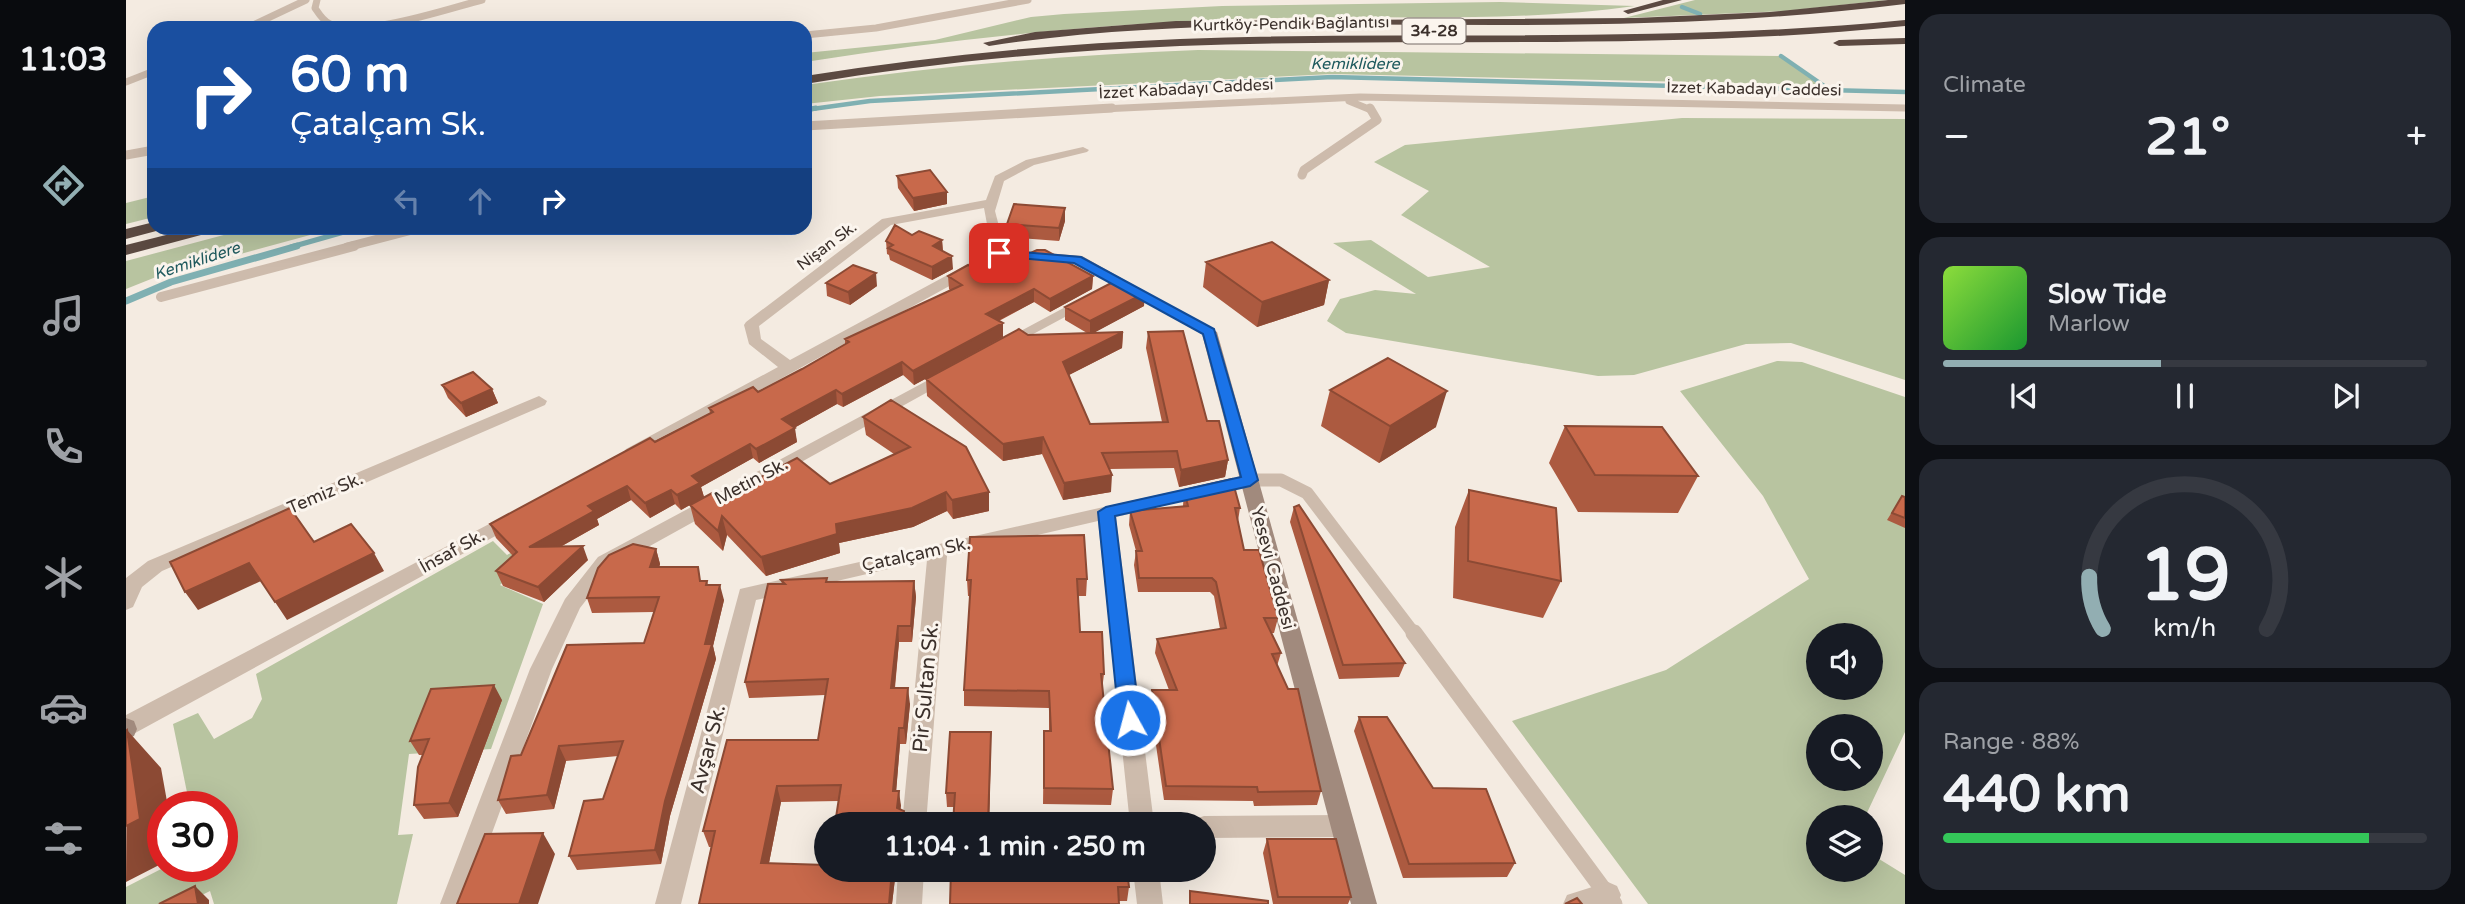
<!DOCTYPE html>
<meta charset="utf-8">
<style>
:root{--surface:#171b24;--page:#242831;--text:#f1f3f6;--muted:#9ea1a6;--line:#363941;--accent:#92aeb2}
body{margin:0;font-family:"Varela Round",sans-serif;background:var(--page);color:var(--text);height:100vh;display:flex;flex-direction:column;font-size:26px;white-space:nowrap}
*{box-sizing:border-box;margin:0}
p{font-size:23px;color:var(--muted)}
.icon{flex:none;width:38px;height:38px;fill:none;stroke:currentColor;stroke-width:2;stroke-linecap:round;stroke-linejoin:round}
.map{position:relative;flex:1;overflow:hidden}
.details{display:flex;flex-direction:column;gap:14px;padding:14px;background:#0d0f14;width:560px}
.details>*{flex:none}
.top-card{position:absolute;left:21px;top:21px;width:665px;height:214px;border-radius:21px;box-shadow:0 7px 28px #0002;background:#1a4fa0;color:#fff;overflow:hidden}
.tools{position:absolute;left:1680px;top:623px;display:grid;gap:14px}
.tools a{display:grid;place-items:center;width:77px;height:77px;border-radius:50%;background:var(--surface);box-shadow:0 7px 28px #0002;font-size:35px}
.speed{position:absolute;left:21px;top:791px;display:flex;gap:14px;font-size:35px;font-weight:700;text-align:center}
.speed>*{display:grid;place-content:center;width:91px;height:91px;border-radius:50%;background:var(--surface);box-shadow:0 7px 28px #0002;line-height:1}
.speed .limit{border:10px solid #d22;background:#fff;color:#111}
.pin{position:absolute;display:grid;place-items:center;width:60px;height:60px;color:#fff;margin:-30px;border-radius:14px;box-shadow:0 4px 10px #0006}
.me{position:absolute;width:77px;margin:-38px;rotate:353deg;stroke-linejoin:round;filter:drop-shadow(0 0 5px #0008)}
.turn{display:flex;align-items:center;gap:24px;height:147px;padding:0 28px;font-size:32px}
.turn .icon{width:91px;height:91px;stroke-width:2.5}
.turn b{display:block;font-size:49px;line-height:60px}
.lanes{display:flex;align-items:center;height:66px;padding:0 28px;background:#0003;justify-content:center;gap:35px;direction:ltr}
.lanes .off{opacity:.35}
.big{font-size:52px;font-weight:700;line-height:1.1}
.details .tile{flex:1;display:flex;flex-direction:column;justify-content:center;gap:10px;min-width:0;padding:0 24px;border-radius:21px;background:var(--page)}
.details .dial{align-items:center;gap:0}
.dial svg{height:182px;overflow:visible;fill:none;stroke:var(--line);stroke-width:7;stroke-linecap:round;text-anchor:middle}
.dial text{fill:var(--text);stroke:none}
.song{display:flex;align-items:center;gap:21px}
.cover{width:84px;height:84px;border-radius:10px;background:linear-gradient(135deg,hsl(90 70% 55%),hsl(130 70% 35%))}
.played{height:7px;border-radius:4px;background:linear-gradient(90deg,var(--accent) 45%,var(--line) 45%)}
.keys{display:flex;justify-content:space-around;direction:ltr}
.heat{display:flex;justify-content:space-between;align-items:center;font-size:38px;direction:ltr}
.charge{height:10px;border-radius:5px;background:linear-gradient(90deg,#34c759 88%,var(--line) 0)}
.trip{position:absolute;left:688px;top:812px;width:402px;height:70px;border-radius:35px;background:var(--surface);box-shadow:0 7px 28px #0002;font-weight:700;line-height:70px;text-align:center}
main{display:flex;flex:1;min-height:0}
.dock{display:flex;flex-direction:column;width:126px;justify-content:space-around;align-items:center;background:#090b0e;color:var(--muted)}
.dock .icon{width:49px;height:49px}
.dock .active{color:var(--accent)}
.dock b{font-size:32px;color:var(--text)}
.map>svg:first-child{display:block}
.green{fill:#b8c4a0;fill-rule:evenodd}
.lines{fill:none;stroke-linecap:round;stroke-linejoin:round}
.stream-far2{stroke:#7fb0b2;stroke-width:4.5}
.stream-far1{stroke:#7fb0b2;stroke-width:5}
.stream{stroke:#7fb0b2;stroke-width:7}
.lane-far4{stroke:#cdbbac;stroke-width:7}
.lane-far3{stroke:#cdbbac;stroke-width:9}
.lane-far2{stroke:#cdbbac;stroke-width:10}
.lane-far1{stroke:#cdbbac;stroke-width:13}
.lane{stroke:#cdbbac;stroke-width:17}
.street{fill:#cdbbac;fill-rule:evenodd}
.secondary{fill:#a18a7d;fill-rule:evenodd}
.highway{fill:#5c4a42;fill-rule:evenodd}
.wall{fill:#ac5a40}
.shaded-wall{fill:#8c4a34}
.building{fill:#c8694b;stroke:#8c4a34;stroke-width:2}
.route{fill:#1a73e8;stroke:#114b97;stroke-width:2}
.labels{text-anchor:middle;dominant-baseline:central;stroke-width:6;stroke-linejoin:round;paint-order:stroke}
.far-street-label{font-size:16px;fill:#3b302b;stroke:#fbf5ee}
.shield{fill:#fbf5ee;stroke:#756b66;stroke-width:2}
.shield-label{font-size:16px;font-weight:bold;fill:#3b302b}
.far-water-label{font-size:16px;font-style:italic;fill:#1f5a5e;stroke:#fbf5ee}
.street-label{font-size:18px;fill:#3b302b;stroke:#fbf5ee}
.near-street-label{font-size:21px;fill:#3b302b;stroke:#fbf5ee}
</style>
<main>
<nav class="dock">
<b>11:03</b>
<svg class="icon active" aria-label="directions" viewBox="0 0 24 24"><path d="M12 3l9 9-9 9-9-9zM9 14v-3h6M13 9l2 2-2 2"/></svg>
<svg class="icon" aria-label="music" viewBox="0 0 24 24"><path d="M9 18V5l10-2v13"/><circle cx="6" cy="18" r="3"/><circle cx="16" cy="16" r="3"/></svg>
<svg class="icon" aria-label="phone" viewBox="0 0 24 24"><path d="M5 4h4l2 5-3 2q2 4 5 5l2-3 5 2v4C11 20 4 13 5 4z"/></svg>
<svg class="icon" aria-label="climate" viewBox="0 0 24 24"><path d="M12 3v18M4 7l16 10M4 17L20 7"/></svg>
<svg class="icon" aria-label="car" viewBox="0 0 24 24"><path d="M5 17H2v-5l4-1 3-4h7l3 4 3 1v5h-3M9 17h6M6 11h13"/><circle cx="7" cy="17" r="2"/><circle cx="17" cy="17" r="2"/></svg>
<svg class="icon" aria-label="filters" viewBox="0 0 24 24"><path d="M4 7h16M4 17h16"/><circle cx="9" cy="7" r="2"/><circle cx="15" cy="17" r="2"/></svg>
</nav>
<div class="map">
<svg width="1779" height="904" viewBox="0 0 1779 904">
<rect width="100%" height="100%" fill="#f4ebe1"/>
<path class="green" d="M1569,0H1761L1660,11L1498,18Z
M1374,2L1509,6C1390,23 1269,15 1149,18C991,22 835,37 679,62V53L809,40L905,17L938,14L1096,6Z
M1072,50L1655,56L1697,85L1206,74L754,96L679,104V85C810,66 939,55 1072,50Z
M1556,118L1779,119V380L1665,343L1620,344L1508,375L1472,376L1220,333L1201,321L1214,299L1249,290L1290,294L1207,243L1245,240L1302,277L1364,267L1275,215L1303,191L1248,162L1279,145Z
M28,196V217L0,224V203Z
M124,228H210L30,277L0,289V261Z
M1651,361L1676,362L1779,397V732L1739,817H1692V870H1745V854L1779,875V904H1522L1386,721L1540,670L1683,579L1637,496L1554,391ZM1692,635H1745V688H1692ZM1692,726H1745V779H1692Z
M367,541L381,555L405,541L416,548L374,585L417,604L365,749L283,754L272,835L287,834L271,904H88L84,891L58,904H0V887L41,866H96V807H64L47,724L72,713L88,739L126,718L136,699L130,674Z"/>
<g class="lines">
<path class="stream-far2" d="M1556,7L1574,14
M1655,56L1704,90
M679,110L744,101L1206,77L1779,92"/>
<path class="stream-far1" d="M679,110L690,108
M165,247L232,228"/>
<path class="stream" d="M0,301L45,282L171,246"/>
<path class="lane-far4" d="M191,0L189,8C193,14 197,21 204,24C237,38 321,9 356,0
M121,28L180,0
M679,35L750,28L902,0
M0,82L28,71
M1223,101L1245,110
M955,110L1234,97L1779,108"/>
<path class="lane-far3" d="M679,126L986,108
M0,155L28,150
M1176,175L1178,170L1251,120L1244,108
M221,247L294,228"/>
<path class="lane-far2" d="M35,297L228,246"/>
<path class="lane-far1" d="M1124,480H1155L1181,493L1289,635"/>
<path class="lane" d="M1288,633L1488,904"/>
<path class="street" d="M957,147L963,150L961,152L908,165L878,181L869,211L880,253L878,256L512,457H500L497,453L500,449L652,367L623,344L618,325L620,322L756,219L860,200L869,176L900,160ZM858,208L866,251L664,360L635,339L633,326L765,225Z
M960,296L965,297V303L885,346L880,348L872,343Z
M821,370L829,375L827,378L486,567L454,608L426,669L340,904H314L404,669L439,599L472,557Z
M413,396L421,401L419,405L36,571L16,587L7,607L0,610V578L22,561Z
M1124,474L1130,476L1133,480L1130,484L990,517L1028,824H1004L972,521L821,556L800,824H776L801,560L630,600L555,904H529L614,589Z
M386,512L393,513L395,518L393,523L0,738V715Z
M1217,815L1226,818L1229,826L1226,834L1217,837L1078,838V824H1067L1069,819L1078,816Z
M772,870H798L796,904H770Z
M1007,870H1033L1037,904H1011Z
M1482,882L1491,886L1495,895L1491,904H1437L1441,895Z"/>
<path class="secondary" d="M873,249L956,256L1091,332L1251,904H1225L1076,334L948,263L868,256L866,253Z
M0,718L8,721L11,729L8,736L0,739Z"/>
<path class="highway" d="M1537,0H1556L1502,14L1497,11Z
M1762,0H1779V4C1643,21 1508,25 1371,25C1201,25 1031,20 863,46L857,43L909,32L1050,21L1509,18L1644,12Z
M1779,20V26C1537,51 1296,37 1054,46C928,51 803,63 679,84V76C803,56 928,44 1054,39C1296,30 1537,44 1779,20Z
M1779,38V44L1713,46L1707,43L1713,40Z
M28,222V228H35L34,230L0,239V229Z
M68,228H92L90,231L0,255V245Z"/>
</g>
<path class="wall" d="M771,176L821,204L788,211L772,188Z
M939,208V221L933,241L881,237V224Z
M786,235L816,240L817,252L827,269L806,280L764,260L763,255L761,254L760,241Z
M1080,262L1203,280L1198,305L1131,327L1077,287Z
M858,274L967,276L966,289L924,312L908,302L873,321L877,323V337L788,385L777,375L717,407L711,404L668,428L671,442L633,463L627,458L575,487L578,497L555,510L549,504L524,518L505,500L471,519L473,525L436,546L462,560L418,602L377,586L370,571L387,556L370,538L364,524L584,413L583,408L632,392L676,369L719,344V339L824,290L823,289L822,276Z
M700,283L751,286L724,305L701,296Z
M1018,306L967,333L997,332L996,348L943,375L964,424L1036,422L1020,348L1022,332L1081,421L1102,460L1099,477L1053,487L1048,468L984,469L985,492L937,500L916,454L877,461L801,396L800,379L902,335L961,333L939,320V307Z
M316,385L366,389L372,403L340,417L322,398Z
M1204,390L1310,427L1253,463L1195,426Z
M765,400L863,511L827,519L821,511L787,527L713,543L714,553L640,576L601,535L597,551L569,524L564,505L595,498L704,484L768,454L740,435L737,417Z
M1439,426L1572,476L1552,513L1452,512L1423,463Z
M1058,490L1114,508L1112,521L1118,550L1152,618L1148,633H1145L1155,653L1151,666L1195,791L1191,805L1128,806L1127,801L1038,800L1024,704L1026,690H1043L1029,653L1031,639L1094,629L1088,596L1084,592H1012L1008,565L1010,551L1003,525L1004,511L1057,506Z
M1343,490L1435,581L1417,618L1327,598L1329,527Z
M1776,496L1779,497V528L1761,520Z
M1168,507L1279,663L1273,677L1213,679L1164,522Z
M530,549L534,564L533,567L576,581H581L582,585L598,600L587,646L590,659L544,816L535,864L451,870L443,856L477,799L492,756L440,761L428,809L380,814L372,800L395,755L518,643L528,612L466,613L461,598Z
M701,578V582L788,581L790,597L786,642H773L769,688L784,704L780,744H774L770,791L775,806L713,801L655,802L643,863L770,870L766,904H573L585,847H583L577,831L692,740L699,695L623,698L619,682L656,584L655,580Z
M961,579L960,596H952L954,632L978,674L976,690L987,789L985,805L917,804L918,731H923V708L838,706V690L844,596H842L841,580Z
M376,700L332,817L298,819L288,805L297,755H293L284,741Z
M1233,717L1307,788L1389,863L1381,877L1277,878L1228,731Z
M865,747L863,824H827L828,807H821L820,793Z
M1141,839L1225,897L1222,904H1147L1137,853Z
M825,870L1003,887L1001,901H993Z"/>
<path class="shaded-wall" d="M821,192V204L788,211L787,198Z
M939,208V221L933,241V228Z
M816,240L817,253L807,246Z
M826,256L827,269L806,280V267Z
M750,273L751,286L724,305L722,292Z
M967,276L966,289L924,312V299Z
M1203,280L1198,305L1131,327L1136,302Z
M908,289V302L860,327V314Z
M1019,293L1018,306L964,335V321Z
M877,323V337L788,385L787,371Z
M997,332L996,348L937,378V362Z
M776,362L777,375L717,407L716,394Z
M366,389L372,403L340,417L335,403Z
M710,390L711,404L659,433L656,419Z
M1321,391L1310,427L1253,463L1264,426Z
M669,428L671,442L633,463L630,449Z
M917,437L916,454L877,461V444Z
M624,444L627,458L575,487L578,497L555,510L551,495L566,476Z
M1102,460L1099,477L1053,487L1055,470Z
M986,475L985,492L937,500L938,483Z
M501,486L505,500L471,519L473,525L409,561L403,547L462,506Z
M545,490L549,504L524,518L519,503Z
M820,492L821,511L787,527L713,543L714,553L640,576L635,557L710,524Z
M863,492V511L827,519L826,500Z
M596,516L601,535L597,551L592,531Z
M457,546L462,560L418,602L412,587Z
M530,549L534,564L529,582L524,567Z
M248,553L258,571L161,620L149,602Z
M123,563L135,581L72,610L59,592Z
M788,581L790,597L786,642L785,626Z
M594,585L598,600L587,646L590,659L544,816L535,864L529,850L539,801Z
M772,626L773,642L767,704L765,688Z
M368,685L376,700L332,817L323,803Z
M782,688L784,704L780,744L778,728Z
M773,728L774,744L769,806L767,791Z
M1,730L35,768L42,807H37V863L0,882Z
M865,732L863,824H862Z
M433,746L440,761L428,809L421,795Z
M651,786L655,802L640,878L635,863Z
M773,791L775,806L773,824L771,808Z
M417,833L429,854L412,904H393Z
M766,870H770L766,904H763Z
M69,886L83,900V904H72Z"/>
<path class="building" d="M804,170L821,192L787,198L771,176Z
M888,204L939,208L933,228L881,224Z
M769,225L786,235L793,231L816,240L807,246L826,256L806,267L762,248L767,245L760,241Z
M1146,242L1203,280L1136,302L1080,262Z
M911,250H919L967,276L924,299L908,289L860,314L877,323L787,371L776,362L716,394L710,390L656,419L669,428L630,449L624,444L566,476L574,483L551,495L545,490L519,503L501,486L462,506L468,511L403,547L457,546L412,587L370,571L391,552L364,524L524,438L529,442L587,412L583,408L627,387L632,392L676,369L723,342L719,339L836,285L822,276L842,265L858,274Z
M727,265L750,273L722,292L700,283Z
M993,279L1019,293L964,321L939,307Z
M893,329L902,335L997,332L937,362L964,424L1042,422L1022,332L1057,331L1081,421H1093L1102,460L1055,470L1051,451L976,453L986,475L938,483L917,437L877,444L800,379Z
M1262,358L1321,391L1264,426L1204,390Z
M347,372L366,389L335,403L316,385Z
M765,400L840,447L863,492L826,500L820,492L786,508L710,524L711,534L635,557L596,516L592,531L564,505L588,492L595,498L671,458L704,484L784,447L737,417Z
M1439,426L1536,427L1572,476L1469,475Z
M1106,479L1114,508H1109L1118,550H1133L1152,618H1138L1155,653L1146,654L1162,689H1172L1195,791L1132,792L1131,787L1040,786L1026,690H1051L1031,639L1100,628L1090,582L1086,578H1013L1010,551H1016L1004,511L1062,506L1058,490Z
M1343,490L1430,508L1435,581L1342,561Z
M1776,496L1779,497V518L1766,513Z
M1173,505L1279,663L1217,665L1168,507Z
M164,508L188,542L225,524L248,553L149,602L123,563L59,592L44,562Z
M958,535L961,579H951L954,632H976L978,674H975L987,789L918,788V731H925L923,691L838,690L845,580H841L844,537Z
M507,544L530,549L524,567H572L574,581H581L580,585H594L579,644H586L539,801L529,850L443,856L458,801L477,799L497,741L433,746L421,795L372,800L385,756L395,755L441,645L518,643L533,597L461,598L472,568L483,555Z
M701,578L700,582L788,581L785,626H772L765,688H782L778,728H773L767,791H773L771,808L778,811L776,824H709L715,785L651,786L635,863L700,865V870H766L763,904H573L589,831H577L601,740H692L702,679L619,682L642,584H659L655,580Z
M368,685L323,803L288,805L292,767L303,739L284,741L305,689Z
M1233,717H1261L1307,788L1360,789L1389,863L1283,864Z
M1,730L14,819L0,826V731Z
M824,732H865L862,824H827L829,793H820Z
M417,833L393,904H331L359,834Z
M1141,839H1210L1225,897H1152Z
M825,870H1001L1003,887H992L993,904H824Z
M69,886L72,904H33Z
M1064,891L1142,901V904H1064Z
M1451,898L1456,904H1439Z"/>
<path class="route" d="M873,250L955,257L1088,329L1132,480L1124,486L989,516L1014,720L1011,726L1004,729L996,726L993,720L972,512L980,507L1115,477L1082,352L1077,334L948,263L869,256V251Z"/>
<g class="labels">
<g class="far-street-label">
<text transform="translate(1165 24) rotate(-1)">Kurtköy-Pendik Bağlantısı</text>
<text transform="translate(1060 89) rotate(-3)">İzzet Kabadayı Caddesi</text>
<text transform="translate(1628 89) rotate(1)">İzzet Kabadayı Caddesi</text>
<text transform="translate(701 246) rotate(-37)">Nişan Sk.</text>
</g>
<rect class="shield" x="1276.5" y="18.5" width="63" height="25" rx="5"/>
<g class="shield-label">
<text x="1308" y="31">34-28</text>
</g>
<g class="far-water-label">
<text x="1229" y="64">Kemiklidere</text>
<text transform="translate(71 261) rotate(-18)">Kemiklidere</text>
</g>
<g class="street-label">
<text transform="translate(625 481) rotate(-28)">Metin Sk.</text>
<text transform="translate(199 493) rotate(-23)">Temiz Sk.</text>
<text transform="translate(326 551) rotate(-29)">İnsaf Sk.</text>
<text transform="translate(790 554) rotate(-12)">Çatalçam Sk.</text>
<text transform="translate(1147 568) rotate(75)">Yesevi Caddesi</text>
</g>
<g class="near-street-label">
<text transform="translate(800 687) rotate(-85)">Pir Sultan Sk.</text>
<text transform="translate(582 749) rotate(-76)">Avşar Sk.</text>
</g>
</g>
</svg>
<div class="tools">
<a><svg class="icon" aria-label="sound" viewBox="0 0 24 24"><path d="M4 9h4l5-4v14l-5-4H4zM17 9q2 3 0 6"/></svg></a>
<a><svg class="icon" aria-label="search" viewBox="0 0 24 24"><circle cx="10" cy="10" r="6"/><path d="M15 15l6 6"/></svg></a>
<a><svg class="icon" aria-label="layers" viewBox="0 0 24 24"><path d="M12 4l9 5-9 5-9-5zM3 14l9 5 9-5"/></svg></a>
</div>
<div class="speed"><div class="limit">30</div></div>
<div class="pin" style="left:873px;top:253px;background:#d93025"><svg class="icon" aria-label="arrive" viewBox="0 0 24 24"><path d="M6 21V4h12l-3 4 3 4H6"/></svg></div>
<svg class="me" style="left:1004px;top:720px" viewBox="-20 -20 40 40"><circle r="17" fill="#1a73e8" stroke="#fff" stroke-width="3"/><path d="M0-11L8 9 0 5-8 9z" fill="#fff"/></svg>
<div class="trip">11:04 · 1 min · 250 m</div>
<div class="top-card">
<div class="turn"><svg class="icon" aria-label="right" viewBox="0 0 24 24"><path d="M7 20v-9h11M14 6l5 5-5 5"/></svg><div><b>60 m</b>Çatalçam Sk.</div></div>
<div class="lanes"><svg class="icon off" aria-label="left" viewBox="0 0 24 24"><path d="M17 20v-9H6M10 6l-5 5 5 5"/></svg><svg class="icon off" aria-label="ahead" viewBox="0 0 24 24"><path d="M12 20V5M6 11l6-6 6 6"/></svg><svg class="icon" aria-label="right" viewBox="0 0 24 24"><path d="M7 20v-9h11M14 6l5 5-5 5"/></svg></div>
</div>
</div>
<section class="details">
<div class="tile"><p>Climate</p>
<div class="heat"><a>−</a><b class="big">21°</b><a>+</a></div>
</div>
<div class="tile">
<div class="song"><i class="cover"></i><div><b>Slow Tide</b><p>Marlow</p></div></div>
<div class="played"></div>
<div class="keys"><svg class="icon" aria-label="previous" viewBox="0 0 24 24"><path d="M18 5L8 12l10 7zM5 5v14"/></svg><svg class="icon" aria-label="pause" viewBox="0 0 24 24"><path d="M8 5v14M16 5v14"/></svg><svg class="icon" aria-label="next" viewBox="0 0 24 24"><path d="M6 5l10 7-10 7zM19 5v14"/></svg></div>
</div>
<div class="tile dial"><svg viewBox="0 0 100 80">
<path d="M14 69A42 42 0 1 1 86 69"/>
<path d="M14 69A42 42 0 0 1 8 46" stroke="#92aeb2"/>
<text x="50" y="56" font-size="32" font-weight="700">19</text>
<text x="50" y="72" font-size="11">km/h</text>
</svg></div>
<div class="tile"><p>Range · 88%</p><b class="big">440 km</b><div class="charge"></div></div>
</section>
</main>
